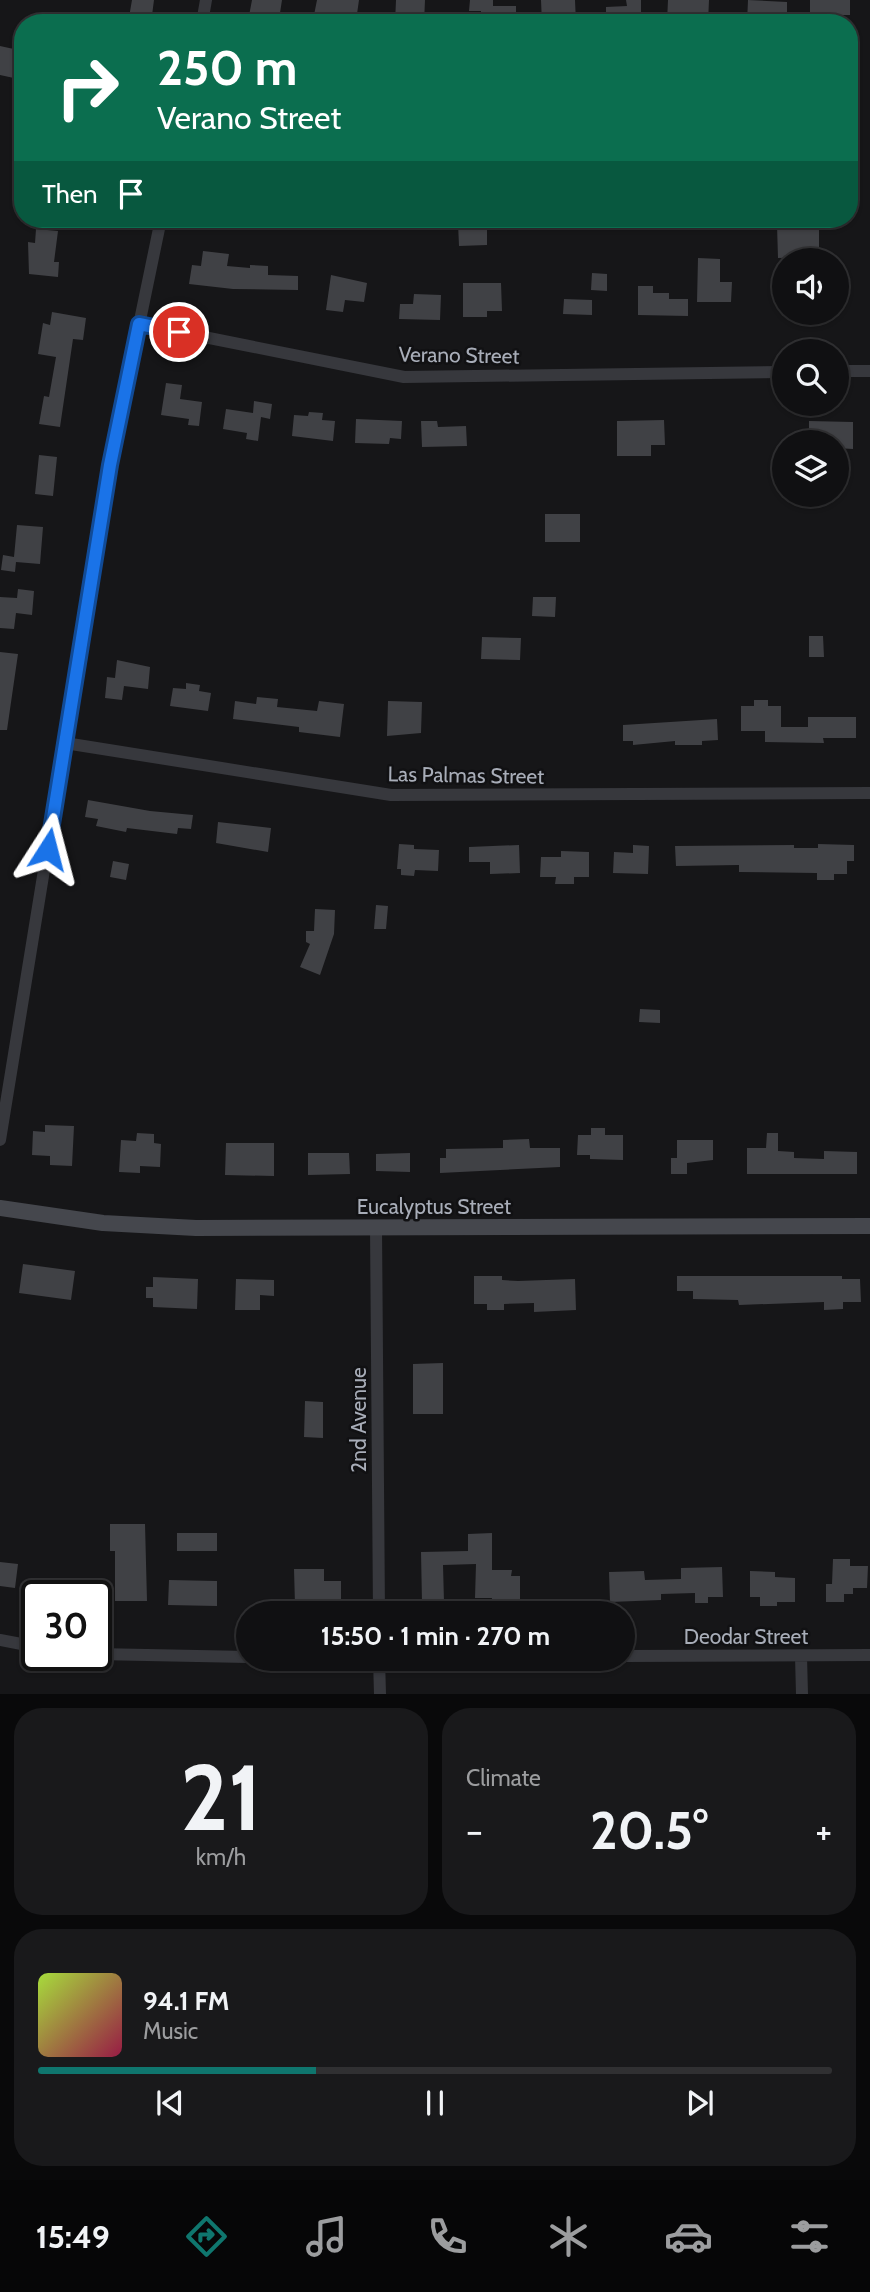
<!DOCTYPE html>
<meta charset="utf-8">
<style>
:root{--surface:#101012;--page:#19191b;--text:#f1f3f6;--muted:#9c9d9f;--line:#303032;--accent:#0f766e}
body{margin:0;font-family:Cabin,sans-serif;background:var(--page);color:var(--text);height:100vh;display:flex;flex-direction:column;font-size:26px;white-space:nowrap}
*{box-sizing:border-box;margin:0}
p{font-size:23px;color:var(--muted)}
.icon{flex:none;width:38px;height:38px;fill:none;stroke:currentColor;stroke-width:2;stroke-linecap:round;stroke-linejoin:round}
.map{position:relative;height:1694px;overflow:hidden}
.drawer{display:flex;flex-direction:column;gap:14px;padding:14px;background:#09090a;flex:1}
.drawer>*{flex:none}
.guide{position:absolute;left:14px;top:14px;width:844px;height:214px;border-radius:28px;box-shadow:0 2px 5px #0004,0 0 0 2px var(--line);background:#0b6e4f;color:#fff;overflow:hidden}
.buttons{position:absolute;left:772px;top:248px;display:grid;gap:14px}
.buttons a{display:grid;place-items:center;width:77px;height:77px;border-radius:50%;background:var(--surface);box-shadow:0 2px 5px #0004,0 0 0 2px var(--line);font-size:35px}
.speed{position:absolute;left:21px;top:1580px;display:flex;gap:14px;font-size:35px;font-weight:700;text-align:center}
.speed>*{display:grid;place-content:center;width:91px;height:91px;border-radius:50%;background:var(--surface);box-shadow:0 2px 5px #0004,0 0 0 2px var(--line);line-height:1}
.speed .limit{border:4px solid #111;border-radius:10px;background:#fff;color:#111}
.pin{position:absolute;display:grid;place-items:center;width:60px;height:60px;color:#fff;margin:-30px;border:4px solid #fff;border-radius:50%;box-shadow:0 2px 7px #0007}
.me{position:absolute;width:77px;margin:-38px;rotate:9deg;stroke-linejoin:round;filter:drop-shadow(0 0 5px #0008)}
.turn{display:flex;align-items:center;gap:24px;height:147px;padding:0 28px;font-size:32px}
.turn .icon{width:91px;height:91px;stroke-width:2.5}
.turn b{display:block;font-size:49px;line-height:60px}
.then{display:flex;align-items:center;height:66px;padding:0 28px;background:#0003;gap:14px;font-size:26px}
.big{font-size:52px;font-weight:800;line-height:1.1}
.drawer .card{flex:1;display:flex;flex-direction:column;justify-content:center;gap:10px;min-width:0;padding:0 24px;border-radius:28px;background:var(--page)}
.drawer .dial{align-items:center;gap:0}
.dial b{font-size:91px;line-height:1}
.song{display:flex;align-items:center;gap:21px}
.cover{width:84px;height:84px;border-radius:10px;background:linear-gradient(135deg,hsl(80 70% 55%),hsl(340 70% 35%))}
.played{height:7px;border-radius:4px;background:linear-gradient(90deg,var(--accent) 35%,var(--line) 35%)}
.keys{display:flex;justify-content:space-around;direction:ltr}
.heat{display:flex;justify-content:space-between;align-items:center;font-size:38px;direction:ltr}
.drawer .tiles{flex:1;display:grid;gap:14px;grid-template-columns:1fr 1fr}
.card:last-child{grid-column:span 2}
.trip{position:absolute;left:236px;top:1601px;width:399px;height:70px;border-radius:35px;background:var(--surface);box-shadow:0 2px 5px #0004,0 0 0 2px var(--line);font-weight:800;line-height:70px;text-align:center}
.tab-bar{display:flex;height:112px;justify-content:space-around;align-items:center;background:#060607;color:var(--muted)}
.tab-bar .icon{width:49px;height:49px}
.tab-bar .selected{color:var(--accent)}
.tab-bar b{font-size:32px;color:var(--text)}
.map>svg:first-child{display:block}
.building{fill:#404145}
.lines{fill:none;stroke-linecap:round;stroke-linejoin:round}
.minor{stroke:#37383d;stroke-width:12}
.secondary{stroke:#45474d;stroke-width:16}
.route-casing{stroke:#114b97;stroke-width:18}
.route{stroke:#1a73e8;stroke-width:12}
.labels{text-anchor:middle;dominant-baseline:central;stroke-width:5;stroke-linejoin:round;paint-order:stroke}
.street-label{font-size:21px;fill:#a8adb8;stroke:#111113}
</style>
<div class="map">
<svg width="870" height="1694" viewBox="0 0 870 1694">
<rect width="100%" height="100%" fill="#161618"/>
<path class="building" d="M132,0H154L151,23H128Z
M252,0H282L280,13L273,12L271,23L248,21Z
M317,0H359L356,21L314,15Z
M396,0H425L424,23H395Z
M470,0H493V6H516V23H481V11H469Z
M541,0H575L576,23H542Z
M626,0H641V23H606V7L627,6Z
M668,0H709L708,23L667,22Z
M748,0L787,2V23H747Z
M810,0H850V15H839V23L825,22V15H810Z
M0,46L23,51V80L0,75Z
M487,222V245L459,246L458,223Z
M777,225H819V257L778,258Z
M36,229L58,231L54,262H59L58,277L29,274L28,242L35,243Z
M203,251L229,254L227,266L250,268V265L268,266V275L298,276V290L233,289L189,284L192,265L201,266Z
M698,258L720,259V282H732L731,302H697Z
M592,273L607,274V291L591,290Z
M331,275L367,283L364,302L345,300L343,312L326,310Z
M463,283H501L502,311H487V317H463Z
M638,286H653V293H669V299H688V316L638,315Z
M414,294L441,295L440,320L399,319L400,304H413Z
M564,299L592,300V315L563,314Z
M52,312L86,318L83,340L73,339L60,427L39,424L44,396L49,397L56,357L38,354L43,323L50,325Z
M166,383L182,385L180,399L202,402L199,426L188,425L189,419L161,415Z
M254,401L272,404L270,419L261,417L258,441L246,439L247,433L223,429L226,409L253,413Z
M309,412L323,413L322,420L335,421L333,441L292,436L294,415L308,416Z
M356,419L402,421L401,439L390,438L389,444L355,443Z
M664,420L665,445H651V456H617V421Z
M421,421H437L438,427L466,426L467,446L422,447Z
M809,421L853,422V449L836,448V443H809Z
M39,455L57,457L53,496L35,494Z
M545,514H580V542H545Z
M17,525L43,527L40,564L16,562L15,572L1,570L3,555L14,557Z
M18,589L34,591L32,615L16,613L14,629L0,628V597L17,598Z
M533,597H556L555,617L532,616Z
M809,636H823L824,657H809Z
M482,637L521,638L520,660L481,659Z
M0,652L18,654L7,730H0Z
M117,660L150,667L148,689L124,686L122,700L105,698L107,677L115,678Z
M186,683L200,685L199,691L211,693L208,711L170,706L173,688L186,689Z
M257,697L278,699L277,707L317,711L319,701L344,704L340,737L299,732V727L233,719L235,701L256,704Z
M754,700H768V706H781V727H808V717H856V738H823L824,743L765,742V731H741V706H754Z
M388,701L422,702L421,733L387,736Z
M717,719L718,740L702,741V745H675V741L633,745V741H623V725Z
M88,800L150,811L193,815L191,829L178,828L177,834L127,828L126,832L96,826L98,819L85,817Z
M218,822L271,828L268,852L216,843Z
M399,844L414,845V849L439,850L438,871L415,870L414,876L401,875V869H397Z
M818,844L854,845V861H847V874H834V880H817V873L739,872V865L676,866L675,846L794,845V848H818Z
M519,845L520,873L490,874V862H469V847Z
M633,845L649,846L648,874L613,873L614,852L633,853Z
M561,851L589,852V877H574V884H555L556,877H540L541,857H561Z
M113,861L129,864L126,880L110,877Z
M376,905L388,906L386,929H374Z
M315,909L335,910L334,934L320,975L300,967L310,944L306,942V931H314Z
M640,1009L660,1010V1023L639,1022Z
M45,1125L74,1126L72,1166L50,1165V1156L32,1155L33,1131L45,1132Z
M591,1128H605V1135H623V1160L590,1159V1155H577L578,1135H591Z
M137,1133L154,1134V1143L161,1144L160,1167L140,1166V1173L119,1172L121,1140L136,1141Z
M767,1133H778V1151L794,1152V1158L824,1159V1151L857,1152V1174H747V1148H766Z
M529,1139L530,1148H560V1167L440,1173V1158H446V1149L503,1148V1140Z
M677,1140H713V1160L687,1163V1174H671V1158H677Z
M226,1143H274V1176L225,1175Z
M308,1153H349L350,1174L308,1175Z
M410,1153V1172L376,1171V1154Z
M23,1264L75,1271L71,1300L19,1293Z
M474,1276H502V1280L518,1281L575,1279L576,1310L534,1312V1303L504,1304V1310H487V1304H474Z
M677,1276H842V1279H860L861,1302H843V1309L824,1310V1302L739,1305L738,1300L693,1299V1291H677Z
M153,1277L198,1279L197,1309L153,1307V1298H146V1287H153Z
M236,1279L274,1280V1296L260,1295V1310H235Z
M443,1363V1414H413V1364Z
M305,1401L323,1402V1438L304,1437Z
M110,1524H145L147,1601H115V1551H110Z
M177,1533H217V1551H177Z
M492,1533V1570H512L511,1576H520V1603H491L492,1598H475L476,1564L443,1565L444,1602L422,1603L421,1552L468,1551V1534Z
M833,1559H850V1566H868L867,1588H853V1594H844V1602H826V1584H832Z
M0,1562L18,1564L15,1588L0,1586Z
M722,1567L723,1597H708V1603H695V1593L661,1594V1600L610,1602L609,1572L644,1571L645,1580L681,1579V1568Z
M294,1569H324V1581H341V1603L295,1605Z
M750,1571L775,1572V1577L795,1578V1602H777V1606H760V1597H750Z
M169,1580L217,1581V1606L168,1605Z"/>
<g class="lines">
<path class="minor" d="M202,23L206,0
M139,324L404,377L784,372
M836,371H870
M65,743L391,795L870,793
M0,1140L110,465L161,219
M376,1227L379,1614
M0,1640L37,1647
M96,1654L248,1657
M623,1656L870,1655
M801,1656L802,1694
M379,1659L380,1694"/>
<path class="secondary" d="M0,1208L103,1223L196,1228L870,1226"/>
</g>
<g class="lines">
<defs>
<path id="route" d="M48,849L110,465L139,324L179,332"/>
</defs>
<use href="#route" class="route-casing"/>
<use href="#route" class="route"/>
</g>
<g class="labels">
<g class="street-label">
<text transform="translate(459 355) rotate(1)">Verano Street</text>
<text transform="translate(466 775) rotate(1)">Las Palmas Street</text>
<text x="434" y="1206">Eucalyptus Street</text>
<text transform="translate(358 1420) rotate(-90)">2nd Avenue</text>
<text x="746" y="1636">Deodar Street</text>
</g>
</g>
</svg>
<div class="buttons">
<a><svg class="icon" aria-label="sound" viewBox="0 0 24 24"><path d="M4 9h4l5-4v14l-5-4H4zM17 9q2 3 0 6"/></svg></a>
<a><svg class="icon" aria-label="search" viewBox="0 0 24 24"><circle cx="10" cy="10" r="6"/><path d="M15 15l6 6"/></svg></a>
<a><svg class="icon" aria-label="layers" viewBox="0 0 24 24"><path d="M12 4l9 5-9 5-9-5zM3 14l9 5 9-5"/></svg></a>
</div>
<div class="speed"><div class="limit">30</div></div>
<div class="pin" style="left:179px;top:332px;background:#d93025"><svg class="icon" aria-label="arrive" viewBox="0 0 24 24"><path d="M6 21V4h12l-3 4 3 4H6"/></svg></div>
<svg class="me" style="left:48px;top:849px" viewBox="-20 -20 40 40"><path d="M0-17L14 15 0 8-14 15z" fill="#1a73e8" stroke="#fff" stroke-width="4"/></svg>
<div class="trip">15:50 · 1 min · 270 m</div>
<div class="guide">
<div class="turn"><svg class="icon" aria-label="right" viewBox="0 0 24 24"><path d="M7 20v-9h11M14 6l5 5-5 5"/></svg><div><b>250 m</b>Verano Street</div></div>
<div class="then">Then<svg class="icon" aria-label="arrive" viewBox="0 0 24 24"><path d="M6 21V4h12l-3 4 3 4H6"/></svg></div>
</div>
</div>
<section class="drawer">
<div class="tiles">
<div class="card dial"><b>21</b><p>km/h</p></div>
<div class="card"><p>Climate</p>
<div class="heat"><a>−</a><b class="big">20.5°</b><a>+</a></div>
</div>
<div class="card">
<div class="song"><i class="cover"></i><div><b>94.1 FM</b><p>Music</p></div></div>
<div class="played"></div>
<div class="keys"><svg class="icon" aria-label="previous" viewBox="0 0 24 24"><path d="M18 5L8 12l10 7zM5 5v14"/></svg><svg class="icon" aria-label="pause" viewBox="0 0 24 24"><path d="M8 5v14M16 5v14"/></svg><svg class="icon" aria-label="next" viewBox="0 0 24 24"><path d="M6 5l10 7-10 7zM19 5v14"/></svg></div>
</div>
</div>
</section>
<nav class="tab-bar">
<b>15:49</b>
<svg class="icon selected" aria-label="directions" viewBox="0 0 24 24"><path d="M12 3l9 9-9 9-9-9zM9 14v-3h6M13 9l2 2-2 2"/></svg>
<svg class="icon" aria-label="music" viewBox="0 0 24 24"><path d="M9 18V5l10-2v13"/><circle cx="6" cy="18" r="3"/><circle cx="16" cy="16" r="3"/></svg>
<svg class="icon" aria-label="phone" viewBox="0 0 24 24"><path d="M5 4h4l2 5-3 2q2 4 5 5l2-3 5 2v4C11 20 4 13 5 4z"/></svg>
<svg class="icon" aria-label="climate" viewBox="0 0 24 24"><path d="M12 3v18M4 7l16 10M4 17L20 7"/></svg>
<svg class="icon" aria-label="car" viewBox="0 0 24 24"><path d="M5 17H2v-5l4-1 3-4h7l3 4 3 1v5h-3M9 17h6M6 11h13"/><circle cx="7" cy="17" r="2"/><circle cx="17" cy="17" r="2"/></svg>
<svg class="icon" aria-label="filters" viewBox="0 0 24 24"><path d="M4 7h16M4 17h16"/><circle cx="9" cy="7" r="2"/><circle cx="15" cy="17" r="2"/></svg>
</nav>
